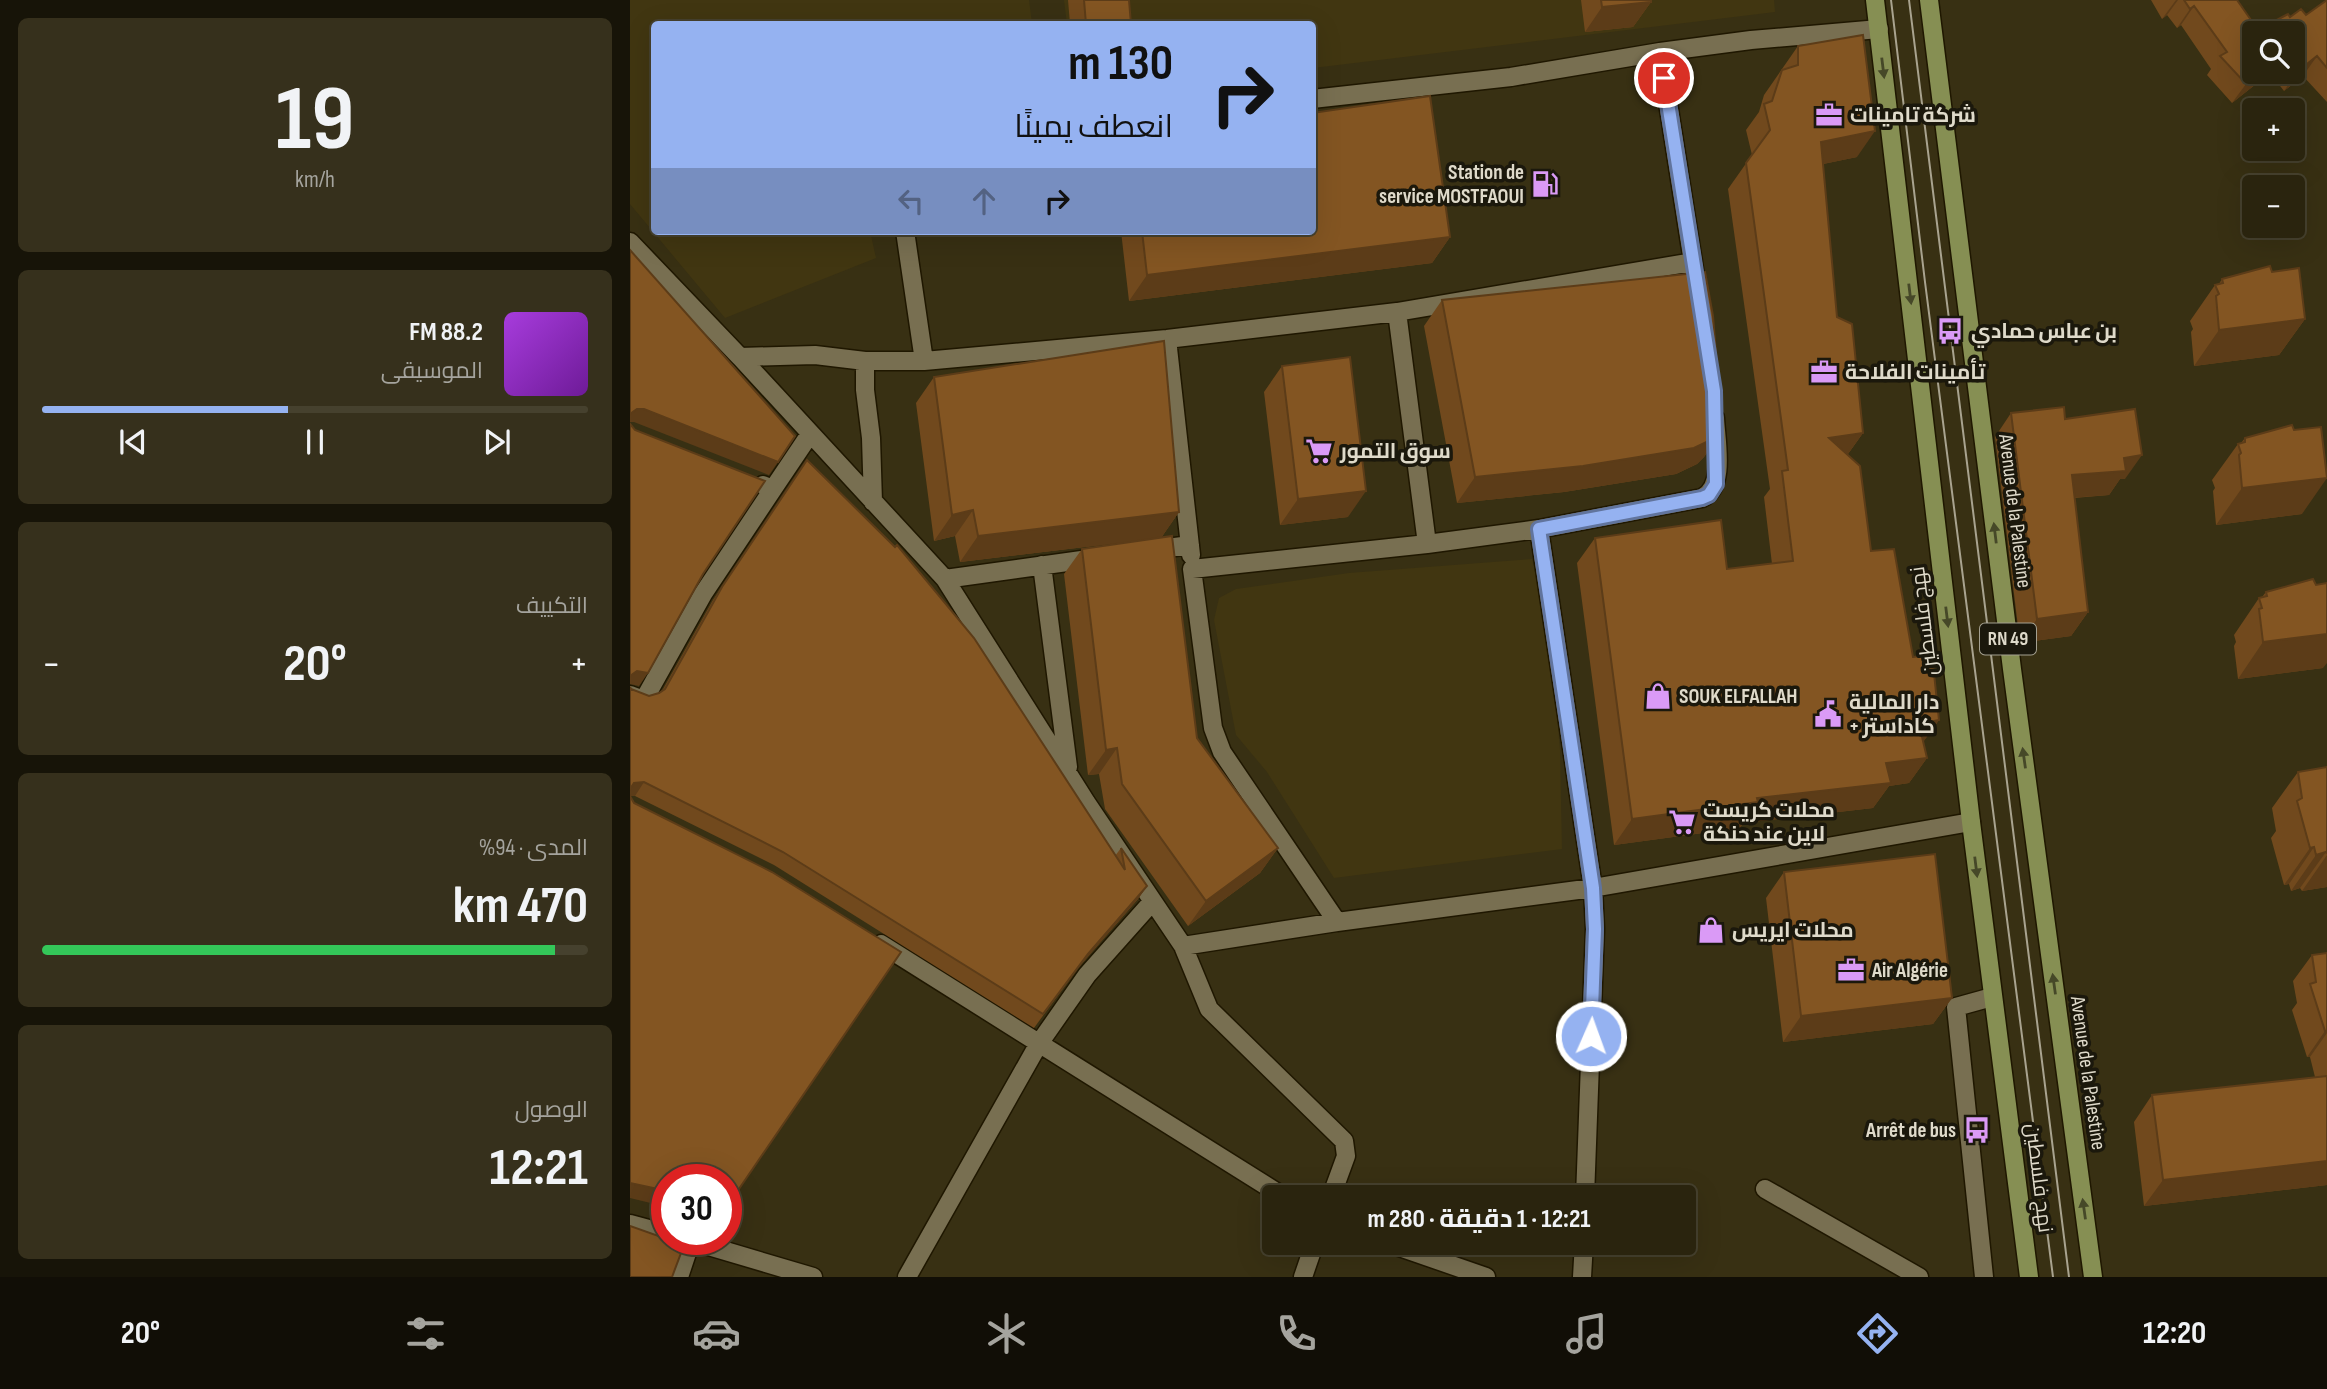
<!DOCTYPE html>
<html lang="ar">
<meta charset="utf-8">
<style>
:root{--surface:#2a240e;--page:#36301c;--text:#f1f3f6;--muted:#a5a49e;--line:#46412e;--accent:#95b2f1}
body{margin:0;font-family:"Sofia Sans Condensed",Cairo,sans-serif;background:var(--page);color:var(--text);direction:rtl;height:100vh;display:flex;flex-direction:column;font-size:26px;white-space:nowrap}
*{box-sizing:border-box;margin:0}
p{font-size:23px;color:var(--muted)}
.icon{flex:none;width:38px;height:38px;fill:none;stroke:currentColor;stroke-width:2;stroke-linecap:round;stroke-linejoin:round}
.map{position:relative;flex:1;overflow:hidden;direction:ltr}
.side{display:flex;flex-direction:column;gap:18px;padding:18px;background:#171408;width:630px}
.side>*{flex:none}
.guide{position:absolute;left:21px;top:21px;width:665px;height:214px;border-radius:7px;box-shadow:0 7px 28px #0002,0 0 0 2px var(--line);direction:rtl;background:#95b2f1;color:#111;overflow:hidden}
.fabs{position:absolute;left:1612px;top:21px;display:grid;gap:14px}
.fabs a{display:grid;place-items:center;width:63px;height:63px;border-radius:7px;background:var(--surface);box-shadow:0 7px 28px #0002,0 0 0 2px var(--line);font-size:35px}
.speed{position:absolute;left:21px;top:1164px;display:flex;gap:14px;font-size:35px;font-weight:700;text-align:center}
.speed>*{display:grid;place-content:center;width:91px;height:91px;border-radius:50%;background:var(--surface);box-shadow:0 7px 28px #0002,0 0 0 2px var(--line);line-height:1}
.speed .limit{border:10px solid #d22;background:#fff;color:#111}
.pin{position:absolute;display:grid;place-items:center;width:60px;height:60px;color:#fff;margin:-30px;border:4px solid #fff;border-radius:50%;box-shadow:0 2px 7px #0007}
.me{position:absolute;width:77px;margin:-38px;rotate:2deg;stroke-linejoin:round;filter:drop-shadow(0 0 5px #0008)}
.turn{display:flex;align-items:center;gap:24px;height:147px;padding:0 28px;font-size:32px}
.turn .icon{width:91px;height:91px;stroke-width:2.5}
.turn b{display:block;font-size:49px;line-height:60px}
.lanes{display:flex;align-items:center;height:66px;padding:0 28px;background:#0003;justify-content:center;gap:35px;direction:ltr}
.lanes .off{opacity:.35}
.big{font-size:52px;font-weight:700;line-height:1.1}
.side .tile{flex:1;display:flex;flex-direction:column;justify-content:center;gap:10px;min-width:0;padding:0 24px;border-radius:10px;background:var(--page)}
.side .dial{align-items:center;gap:0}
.dial b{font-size:91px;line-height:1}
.song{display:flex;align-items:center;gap:21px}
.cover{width:84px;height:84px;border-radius:10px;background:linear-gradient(135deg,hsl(280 70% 55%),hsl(280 70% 35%))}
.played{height:7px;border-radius:4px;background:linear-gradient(90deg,var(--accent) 45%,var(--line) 45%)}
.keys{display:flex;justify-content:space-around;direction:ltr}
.heat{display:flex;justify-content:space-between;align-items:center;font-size:38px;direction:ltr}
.charge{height:10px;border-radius:5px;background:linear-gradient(90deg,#34c759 94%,var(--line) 0)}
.trip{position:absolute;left:632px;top:1185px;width:434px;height:70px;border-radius:7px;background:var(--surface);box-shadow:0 7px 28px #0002,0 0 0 2px var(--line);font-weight:700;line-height:70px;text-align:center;direction:rtl}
.dock{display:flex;height:112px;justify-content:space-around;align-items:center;background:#110e06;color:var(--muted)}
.dock .icon{width:49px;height:49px}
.dock .active{color:var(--accent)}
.dock b{font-size:32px;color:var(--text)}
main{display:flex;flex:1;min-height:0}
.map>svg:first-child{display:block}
.built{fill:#413611}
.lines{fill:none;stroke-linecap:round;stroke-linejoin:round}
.street-casing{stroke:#1f1700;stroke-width:21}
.primary-casing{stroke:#1f1700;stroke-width:21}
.street{stroke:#786f51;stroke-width:18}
.primary{stroke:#868f53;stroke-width:18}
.tram{stroke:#a9a38f;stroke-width:2}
.wall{fill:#71491d;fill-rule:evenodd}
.shaded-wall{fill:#5c3c18}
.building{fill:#835522;stroke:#5c3c18;stroke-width:2}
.oneway{fill:#464828}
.route-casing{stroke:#61749d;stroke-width:18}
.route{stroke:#95b2f1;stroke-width:12}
.labels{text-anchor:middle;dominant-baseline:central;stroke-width:7;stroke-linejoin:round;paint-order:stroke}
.shield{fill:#1b180c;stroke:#a4a091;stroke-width:2}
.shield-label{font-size:19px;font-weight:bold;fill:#dfdaca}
.poi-label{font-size:21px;font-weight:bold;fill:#dfdaca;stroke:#1b180c;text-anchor:start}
.street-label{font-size:21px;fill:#dfdaca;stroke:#1b180c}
</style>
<main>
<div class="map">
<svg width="1697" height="1277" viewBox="0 0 1697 1277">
<rect width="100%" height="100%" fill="#383013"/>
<path class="built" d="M0,0H399L402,24H24V231H240L246,258L95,318L0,204Z
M434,0H1144L1145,12L683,68L682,24H437Z
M902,559L920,636L930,750L932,849L704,878L637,772L606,735L584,620L589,598L606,589L719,573Z"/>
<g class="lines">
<defs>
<path id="street" d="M682,99L881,77L1030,52
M275,231L294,361
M0,242L110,357L185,355L235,361H294L537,339L767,312L797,544L909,529L963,888L965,929L955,1197
M1063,262L1030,52L1121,40L1249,29
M767,312L1063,262L1068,297
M537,339L561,555
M110,357L315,579L456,802L553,946L707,922L963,888L1341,822
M235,361V390L241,438L243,502
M133,485L143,489L180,434
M909,529L1072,498C1096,487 1086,441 1085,418
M522,550L560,545
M412,565L438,767
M315,579L466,558
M0,695L8,698L16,696L73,594L143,489
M707,922L592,752L583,728L562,569L797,544
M251,944L654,1197
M553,946L579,1009L714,1141L716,1156L701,1197
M1135,1189L1289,1277
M0,1224L37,1234
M55,1239L183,1277
M755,1242L856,1277
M49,1277L61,1241
M277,1277L408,1045L457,975L522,902
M673,1277L685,1242
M952,1277L954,1242
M1354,1277L1326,1007L1362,997"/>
<path id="primary" d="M1245,0L1341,822L1399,1277
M1299,0L1382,669L1463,1277"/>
</defs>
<use href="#street" class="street-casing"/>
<use href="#primary" class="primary-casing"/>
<use href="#street" class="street"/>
<use href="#primary" class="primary"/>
<path class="tram" d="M1261,0L1295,282L1423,1277
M1279,0L1439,1277"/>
</g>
<path class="wall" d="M438,0H499L501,24H440Z
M951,0H1021V2L1003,27L955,32Z
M1521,0H1607L1628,30L1660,17L1676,15L1697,0V102L1673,76L1654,91L1640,73L1602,103L1577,75L1581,69L1551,25L1547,28L1537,15L1532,19ZM1662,33V72H1624Z
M1168,46L1227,157L1193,164L1207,317L1233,433L1218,454L1241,551L1283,657L1309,720L1293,742L1297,758L1279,783L1259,786L1243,808L1113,823L1110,828L984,845L947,563L965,538L1097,569L1142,564L1134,497L1140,489L1098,189L1122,155L1116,130L1129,112L1134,95Z
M491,231H682L820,237L802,263L499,301Z
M1642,272L1675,319L1649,355L1564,366L1561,332L1563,329L1560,321L1585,285L1589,284L1592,279Z
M812,300L1092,431L1074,457L1067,464L1046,474L934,492L827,503L794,326Z
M652,366L718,517L650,525L634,392Z
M304,377L549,512L531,538L567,738L648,848L630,873L558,926L475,809L469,774L458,775L434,574L452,549L530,538L330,562L325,536L304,541L286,403Z
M1381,413L1435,419L1495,479H1490L1479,495L1444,498L1458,612L1441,636L1390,643L1365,437Z
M1615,438L1672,514L1586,525L1583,491L1585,488L1582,480L1608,444L1611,443Z
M177,460L485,856L491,848L517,886L508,899L448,968L404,1028L144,865L5,796H0V687L1,689L19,696L29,693L32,691L83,600Z
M1636,592L1693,668L1608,679L1604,646L1606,642L1604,635L1629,598L1632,597Z
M1697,767V887L1672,891L1670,888L1661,891L1659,884L1654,885L1641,838L1646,831L1642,808L1668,772Z
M1154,872L1322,998L1303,1024L1153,1042L1136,898Z
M1697,953V1185L1514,1206L1504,1122L1522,1095L1685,1077L1680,1057H1677L1662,1010L1667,1003L1663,981L1682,955Z"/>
<path class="shaded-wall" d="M1546,0H1548L1537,15L1532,19Z
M1021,2L1003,27L955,32L972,7Z
M1564,6L1551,25L1547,28L1560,9Z
M1687,56L1673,76L1654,91L1667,72Z
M1631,72H1641L1602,103L1616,84Z
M1245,131L1227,157L1174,168L1191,142Z
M820,237L802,263L499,301L517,275Z
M1675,319L1649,355L1564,366L1589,330Z
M7,409H14L148,462L139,475L4,422H0V414Z
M1092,431L1074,457L1067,464L1046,474L934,492L827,503L845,477Z
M1233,433L1215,458L1199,438Z
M1512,455L1495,479H1490L1479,495L1425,499L1442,475L1494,458Z
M1697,478L1672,514L1586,525L1612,488Z
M736,491L718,517L650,525L668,499Z
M343,510L325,536L304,541L322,515Z
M549,512L531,538L330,562L348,536Z
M1458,612L1441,636L1390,643L1407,619Z
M1697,634V663L1693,668L1608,679L1633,642Z
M7,671L18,673L9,686L0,684V676Z
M1309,720L1291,745L1289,724Z
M487,748L469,774L458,775L476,750Z
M1297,758L1279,783L1259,786L1243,808L1113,823L1110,828L984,845L1002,819L1127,798L1256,763Z
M14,782L5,796H0V788L4,783Z
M1684,847L1659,884L1654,885L1680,848Z
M648,848L630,873L558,926L576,901Z
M1696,852L1670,888L1661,891L1686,855Z
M1697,855V887L1672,891Z
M517,886L508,899L448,968L404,1028L458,954Z
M1322,998L1303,1024L1153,1042L1171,1016Z
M1695,1031H1697V1033L1680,1057H1677Z
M1697,1161V1185L1514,1206L1533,1180Z
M0,1183L37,1191V1207L0,1198Z"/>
<path class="building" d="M454,0H499L501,24H456Z
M971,0H1021V2L972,7Z
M1554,0H1607L1628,30L1658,14L1660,17L1671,9L1676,15L1697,0V68L1687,56L1667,72L1662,66V33H1624V72H1631L1616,84L1590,56L1597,52L1564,6L1560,9Z
M1233,35L1245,131L1191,142L1207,317L1222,324L1233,433L1199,438L1230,466L1241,551L1264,549L1283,657L1302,655L1309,720L1289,724L1297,758L1256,763L1261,783L1127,798L1128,802L1002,819L965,538L1091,520L1097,569L1163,561L1152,471L1158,470L1116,163L1140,130L1134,104L1142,101L1152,70L1168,65V46Z
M800,96L820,237L517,275L512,231H682V113Z
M0,250L165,436L148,462L14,409H7L0,414Z
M1640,266L1642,272L1669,268L1675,319L1589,330L1586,296L1589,294L1585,285L1593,283L1592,279Z
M1075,272L1083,316L1092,431L1085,438L1064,448L953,466L845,477L812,300Z
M534,341L549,512L348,536L343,510L322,515L304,377Z
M720,357L736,491L668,499L652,366Z
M1434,407L1435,419L1505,409L1512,455L1494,458L1496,471L1442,475L1458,612L1407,619L1381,413Z
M0,424L5,430L135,481L73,574L18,673L7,671L0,676Z
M1662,425L1664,430L1691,427L1697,478L1612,488L1609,455L1611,453L1608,444L1615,442V438Z
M177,460L265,547L267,545L344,638L495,870L491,848L517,886L458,954L413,1014L153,852L14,782L4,783L0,789V687L1,689L19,696L29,693L35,689L92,587Z
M542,536L567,738L648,848L576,901L492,784L487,748L476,750L452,549Z
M1683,579L1686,585L1697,583V634L1633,642L1629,609L1632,608L1629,598L1637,596L1636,592Z
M1697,767V853L1696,852L1686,855L1684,847L1680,848L1667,801L1672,798L1668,772Z
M0,796L4,803L142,872L271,952L98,1205L96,1204V1180H37V1191L0,1183Z
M1305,854L1322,998L1171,1016L1154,872Z
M1697,953V1031H1695L1680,984L1686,982L1682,955Z
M1697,1076V1161L1533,1180L1522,1095Z
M0,1226L54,1245L42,1277H0Z"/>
<defs><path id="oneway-solid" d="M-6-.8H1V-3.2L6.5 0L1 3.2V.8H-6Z" transform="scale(1.75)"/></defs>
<g class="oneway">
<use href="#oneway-solid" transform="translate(1253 68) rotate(83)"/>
<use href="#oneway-solid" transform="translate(1280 294) rotate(83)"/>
<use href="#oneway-solid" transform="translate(1365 533) rotate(-97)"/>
<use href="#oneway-solid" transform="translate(1317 617) rotate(83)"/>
<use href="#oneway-solid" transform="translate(1394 758) rotate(-98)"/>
<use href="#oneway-solid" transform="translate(1346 867) rotate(83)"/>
<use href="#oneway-solid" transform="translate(1424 984) rotate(-98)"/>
<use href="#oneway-solid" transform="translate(1454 1209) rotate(-98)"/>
</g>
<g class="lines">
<defs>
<path id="route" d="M961,1036L965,929L963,888L909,529L1072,498L1079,495L1086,484L1084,391L1034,78"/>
</defs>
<use href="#route" class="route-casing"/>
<use href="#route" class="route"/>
</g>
<defs>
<symbol id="office-bare" viewBox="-9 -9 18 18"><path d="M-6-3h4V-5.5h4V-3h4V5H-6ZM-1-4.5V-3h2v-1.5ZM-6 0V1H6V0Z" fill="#da9af6" stroke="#1b180c" stroke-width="2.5" paint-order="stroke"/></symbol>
<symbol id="fuel-bare" viewBox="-9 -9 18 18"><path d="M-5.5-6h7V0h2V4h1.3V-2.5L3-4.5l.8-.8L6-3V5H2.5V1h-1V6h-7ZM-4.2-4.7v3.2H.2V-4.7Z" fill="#da9af6" stroke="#1b180c" stroke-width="2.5" paint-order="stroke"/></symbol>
<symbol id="bus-bare" viewBox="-9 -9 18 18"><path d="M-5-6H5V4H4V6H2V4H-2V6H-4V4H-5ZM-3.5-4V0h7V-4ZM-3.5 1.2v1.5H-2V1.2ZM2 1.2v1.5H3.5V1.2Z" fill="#da9af6" stroke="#1b180c" stroke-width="2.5" paint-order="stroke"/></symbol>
<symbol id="supermarket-bare" viewBox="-9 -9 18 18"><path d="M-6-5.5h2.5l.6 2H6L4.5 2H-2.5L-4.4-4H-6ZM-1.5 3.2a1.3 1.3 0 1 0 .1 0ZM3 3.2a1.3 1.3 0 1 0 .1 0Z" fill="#da9af6" stroke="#1b180c" stroke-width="2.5" paint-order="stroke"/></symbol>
<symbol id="shop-bare" viewBox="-9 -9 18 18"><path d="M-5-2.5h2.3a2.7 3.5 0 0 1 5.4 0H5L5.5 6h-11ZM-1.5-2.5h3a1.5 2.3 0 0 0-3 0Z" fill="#da9af6" stroke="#1b180c" stroke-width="2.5" paint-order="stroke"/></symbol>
<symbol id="civic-bare" viewBox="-9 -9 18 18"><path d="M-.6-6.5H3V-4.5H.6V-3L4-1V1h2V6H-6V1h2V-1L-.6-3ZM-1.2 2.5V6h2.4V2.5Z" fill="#da9af6" stroke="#1b180c" stroke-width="2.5" paint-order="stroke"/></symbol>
</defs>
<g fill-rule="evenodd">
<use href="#office-bare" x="1180" y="96" width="38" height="38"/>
<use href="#fuel-bare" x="896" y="165" width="38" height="38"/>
<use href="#bus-bare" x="1301" y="312" width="38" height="38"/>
<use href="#office-bare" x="1175" y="353" width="38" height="38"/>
<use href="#supermarket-bare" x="670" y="432" width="38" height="38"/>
<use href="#shop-bare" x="1009" y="677" width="38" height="38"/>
<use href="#civic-bare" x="1179" y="695" width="38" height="38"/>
<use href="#supermarket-bare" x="1033" y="803" width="38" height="38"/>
<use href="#shop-bare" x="1062" y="911" width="38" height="38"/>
<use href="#office-bare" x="1202" y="951" width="38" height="38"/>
<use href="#bus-bare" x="1328" y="1111" width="38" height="38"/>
</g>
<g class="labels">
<rect class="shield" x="1350" y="623.5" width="56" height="31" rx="5"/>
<g class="shield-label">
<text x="1378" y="639">RN 49</text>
</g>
<g class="poi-label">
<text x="1220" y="115">شركة تامينات</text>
<text x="894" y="172" text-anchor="end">Station de<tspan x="894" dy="24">service MOSTFAOUI</tspan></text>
<text x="1341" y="331">بن عباس حمادي</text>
<text x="1215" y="372">تأمينات الفلاحة</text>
<text x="710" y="451">سوق التمور</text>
<text x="1049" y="696">SOUK ELFALLAH</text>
<text x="1219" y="702">دار المالية<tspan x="1219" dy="24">+ كاداستر</tspan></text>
<text x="1073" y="810">محلات كريست<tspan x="1073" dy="24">لاين عند حنكة</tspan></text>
<text x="1102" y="930">محلات ايريس</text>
<text x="1242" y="970">Air Algérie</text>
<text x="1326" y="1130" text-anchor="end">Arrêt de bus</text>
</g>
<g class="street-label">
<text transform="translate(1385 511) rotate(83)">Avenue de la Palestine</text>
<text transform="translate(1294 621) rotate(-97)">نهج فلسطين</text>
<text transform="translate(1458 1073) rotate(82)">Avenue de la Palestine</text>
<text transform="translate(1409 1178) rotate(83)">نهج فلسطين</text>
</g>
</g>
</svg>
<div class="fabs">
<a><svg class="icon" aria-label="search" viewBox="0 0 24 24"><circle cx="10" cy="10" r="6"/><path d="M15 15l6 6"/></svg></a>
<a>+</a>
<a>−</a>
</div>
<div class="speed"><div class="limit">30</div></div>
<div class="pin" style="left:1034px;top:78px;background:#d93025"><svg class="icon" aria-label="arrive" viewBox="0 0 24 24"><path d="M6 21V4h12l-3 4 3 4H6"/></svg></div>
<svg class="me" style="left:961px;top:1036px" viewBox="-20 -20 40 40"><circle r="17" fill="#95b2f1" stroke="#fff" stroke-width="3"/><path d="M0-11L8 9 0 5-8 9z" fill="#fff"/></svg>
<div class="trip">12:21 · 1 دقيقة · 280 m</div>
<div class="guide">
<div class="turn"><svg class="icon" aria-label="right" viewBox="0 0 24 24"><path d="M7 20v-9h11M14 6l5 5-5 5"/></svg><div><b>130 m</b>انعطف يمينًا</div></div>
<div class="lanes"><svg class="icon off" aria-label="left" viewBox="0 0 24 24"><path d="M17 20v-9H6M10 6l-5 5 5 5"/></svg><svg class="icon off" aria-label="ahead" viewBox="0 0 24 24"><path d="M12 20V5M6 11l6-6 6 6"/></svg><svg class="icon" aria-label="right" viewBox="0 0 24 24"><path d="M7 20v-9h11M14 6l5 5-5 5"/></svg></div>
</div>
</div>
<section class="side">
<div class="tile dial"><b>19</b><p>km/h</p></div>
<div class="tile">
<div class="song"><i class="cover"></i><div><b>88.2 FM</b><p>الموسيقى</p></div></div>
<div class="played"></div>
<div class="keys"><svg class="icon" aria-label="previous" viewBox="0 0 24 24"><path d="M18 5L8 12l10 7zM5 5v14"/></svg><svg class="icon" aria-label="pause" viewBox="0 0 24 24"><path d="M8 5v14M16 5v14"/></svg><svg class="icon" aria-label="next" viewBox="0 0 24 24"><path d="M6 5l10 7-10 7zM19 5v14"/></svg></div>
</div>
<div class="tile"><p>التكييف</p>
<div class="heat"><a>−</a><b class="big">20°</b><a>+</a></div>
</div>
<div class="tile"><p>المدى · 94%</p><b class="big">470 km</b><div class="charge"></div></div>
<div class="tile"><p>الوصول</p><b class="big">12:21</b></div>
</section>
</main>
<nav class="dock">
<b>12:20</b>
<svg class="icon active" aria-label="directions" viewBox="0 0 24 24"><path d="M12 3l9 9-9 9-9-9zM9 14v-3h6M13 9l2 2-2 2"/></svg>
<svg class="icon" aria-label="music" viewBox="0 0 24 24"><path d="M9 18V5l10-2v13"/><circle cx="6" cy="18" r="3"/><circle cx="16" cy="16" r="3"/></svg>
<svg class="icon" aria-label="phone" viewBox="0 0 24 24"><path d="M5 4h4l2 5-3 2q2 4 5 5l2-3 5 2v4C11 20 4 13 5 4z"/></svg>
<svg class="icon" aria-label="climate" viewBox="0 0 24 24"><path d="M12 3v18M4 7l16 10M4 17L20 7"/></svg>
<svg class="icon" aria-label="car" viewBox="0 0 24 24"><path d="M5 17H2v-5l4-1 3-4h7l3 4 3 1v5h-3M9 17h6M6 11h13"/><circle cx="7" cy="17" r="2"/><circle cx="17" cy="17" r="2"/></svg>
<svg class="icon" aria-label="filters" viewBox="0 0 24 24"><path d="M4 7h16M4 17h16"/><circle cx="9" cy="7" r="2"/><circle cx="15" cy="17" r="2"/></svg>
<b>20°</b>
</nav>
